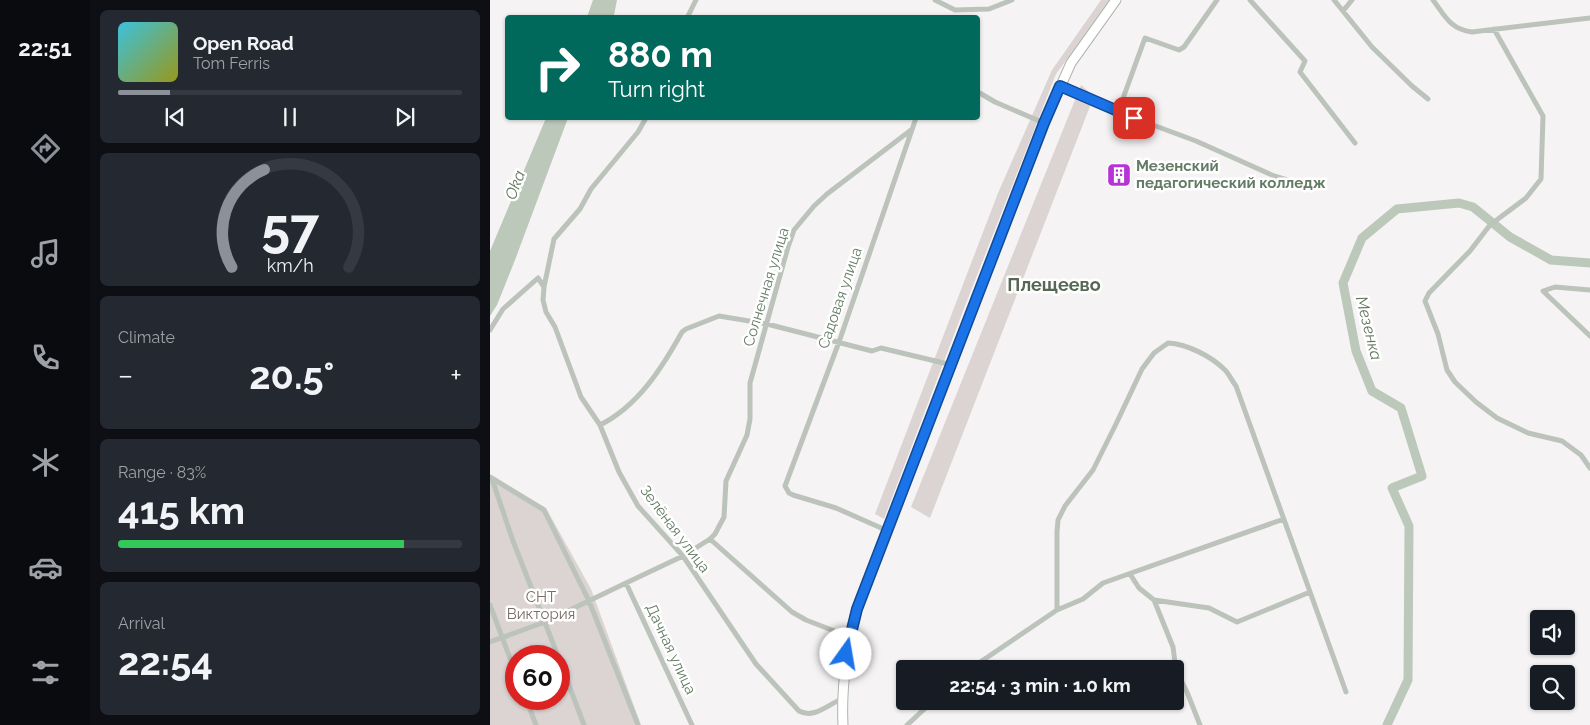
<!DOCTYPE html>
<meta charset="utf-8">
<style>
:root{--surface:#171b24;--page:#242831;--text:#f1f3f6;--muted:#9ea1a6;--line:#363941;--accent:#8c9099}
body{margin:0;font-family:Raleway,sans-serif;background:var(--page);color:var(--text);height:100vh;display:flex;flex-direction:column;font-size:19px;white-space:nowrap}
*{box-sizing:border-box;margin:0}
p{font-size:16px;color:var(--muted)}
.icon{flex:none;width:28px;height:28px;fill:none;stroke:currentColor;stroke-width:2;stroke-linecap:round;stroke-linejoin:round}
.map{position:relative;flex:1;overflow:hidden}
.drawer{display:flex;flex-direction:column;gap:10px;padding:10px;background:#0d0f14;width:400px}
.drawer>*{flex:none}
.banner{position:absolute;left:15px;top:15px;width:475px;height:105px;border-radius:5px;box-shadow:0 1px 4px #0004;background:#00695c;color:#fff;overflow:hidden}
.fabs{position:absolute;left:1040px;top:610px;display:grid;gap:10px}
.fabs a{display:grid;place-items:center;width:45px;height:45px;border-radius:5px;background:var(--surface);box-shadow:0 1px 4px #0004;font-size:25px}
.speed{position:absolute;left:15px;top:645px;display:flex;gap:10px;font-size:25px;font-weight:700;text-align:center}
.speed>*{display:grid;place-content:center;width:65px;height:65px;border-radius:50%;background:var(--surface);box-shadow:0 1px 4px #0004;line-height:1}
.speed .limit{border:8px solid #d22;background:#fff;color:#111}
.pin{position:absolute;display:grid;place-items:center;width:42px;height:42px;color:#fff;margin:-21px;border-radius:10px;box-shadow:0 2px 8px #0006}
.me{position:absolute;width:55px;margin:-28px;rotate:13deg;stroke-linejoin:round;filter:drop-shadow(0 0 4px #0008)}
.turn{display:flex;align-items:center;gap:18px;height:105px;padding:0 20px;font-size:22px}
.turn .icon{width:65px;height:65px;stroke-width:2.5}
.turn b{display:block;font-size:35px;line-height:42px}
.big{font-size:38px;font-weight:700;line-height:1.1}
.drawer .card{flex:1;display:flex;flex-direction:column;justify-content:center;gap:8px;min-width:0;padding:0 18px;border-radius:8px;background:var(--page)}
.drawer .dial{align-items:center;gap:0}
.dial svg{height:130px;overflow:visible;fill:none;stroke:var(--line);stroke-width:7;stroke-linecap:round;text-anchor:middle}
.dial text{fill:var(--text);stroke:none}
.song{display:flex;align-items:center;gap:15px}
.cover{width:60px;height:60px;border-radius:8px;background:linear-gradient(135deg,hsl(190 70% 55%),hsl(60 70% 35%))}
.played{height:5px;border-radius:2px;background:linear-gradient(90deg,var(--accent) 15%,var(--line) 15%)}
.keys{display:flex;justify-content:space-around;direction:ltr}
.heat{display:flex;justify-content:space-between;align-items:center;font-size:28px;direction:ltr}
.charge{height:8px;border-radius:4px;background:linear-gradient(90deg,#34c759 83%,var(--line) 0)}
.trip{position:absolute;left:406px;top:660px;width:288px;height:50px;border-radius:5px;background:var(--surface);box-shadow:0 1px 4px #0004;font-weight:700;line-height:50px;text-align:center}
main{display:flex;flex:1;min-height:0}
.tab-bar{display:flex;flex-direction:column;width:90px;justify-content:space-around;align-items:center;background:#090b0e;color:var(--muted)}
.tab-bar .icon{width:35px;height:35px}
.tab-bar .active{color:var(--accent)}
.tab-bar b{font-size:22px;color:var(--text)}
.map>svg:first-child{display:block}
.green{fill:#dbd4d3;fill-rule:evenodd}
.water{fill:#bcc8ba}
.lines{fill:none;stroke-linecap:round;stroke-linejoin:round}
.river{stroke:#bcc8ba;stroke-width:9}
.primary-casing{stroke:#adb6ad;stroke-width:11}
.street{stroke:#bbc3bb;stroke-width:5}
.primary{stroke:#fff;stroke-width:9}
.route-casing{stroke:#114b97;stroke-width:12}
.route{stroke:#1a73e8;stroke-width:9}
.labels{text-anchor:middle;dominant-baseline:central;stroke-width:5;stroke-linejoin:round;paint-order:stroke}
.poi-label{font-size:15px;font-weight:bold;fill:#647c64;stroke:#fff;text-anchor:start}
.street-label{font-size:15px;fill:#647c64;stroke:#fff}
.park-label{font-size:15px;fill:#796d66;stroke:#fff}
.water-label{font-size:16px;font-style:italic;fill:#62775e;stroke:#fff}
.quarter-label{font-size:18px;font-weight:bold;fill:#556755;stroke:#fff}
</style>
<main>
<nav class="tab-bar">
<b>22:51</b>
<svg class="icon active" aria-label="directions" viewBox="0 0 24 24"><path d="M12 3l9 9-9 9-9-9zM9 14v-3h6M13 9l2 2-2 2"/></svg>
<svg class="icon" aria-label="music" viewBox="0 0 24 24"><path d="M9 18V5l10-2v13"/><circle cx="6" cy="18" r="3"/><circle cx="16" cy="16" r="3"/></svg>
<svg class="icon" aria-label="phone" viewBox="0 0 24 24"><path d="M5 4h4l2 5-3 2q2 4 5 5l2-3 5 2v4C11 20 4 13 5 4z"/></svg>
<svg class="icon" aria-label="climate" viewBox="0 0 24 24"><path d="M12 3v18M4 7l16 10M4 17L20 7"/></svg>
<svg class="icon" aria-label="car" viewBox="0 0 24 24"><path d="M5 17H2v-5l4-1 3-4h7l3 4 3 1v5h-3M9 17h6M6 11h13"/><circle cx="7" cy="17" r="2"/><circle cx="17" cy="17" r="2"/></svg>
<svg class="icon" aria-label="filters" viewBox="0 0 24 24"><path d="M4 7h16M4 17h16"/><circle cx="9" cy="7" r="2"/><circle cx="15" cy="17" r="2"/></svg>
</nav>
<section class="drawer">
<div class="card">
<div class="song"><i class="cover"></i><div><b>Open Road</b><p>Tom Ferris</p></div></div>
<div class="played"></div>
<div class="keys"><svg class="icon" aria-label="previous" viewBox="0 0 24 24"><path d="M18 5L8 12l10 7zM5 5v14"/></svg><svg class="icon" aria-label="pause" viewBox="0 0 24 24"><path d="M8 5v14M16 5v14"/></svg><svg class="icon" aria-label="next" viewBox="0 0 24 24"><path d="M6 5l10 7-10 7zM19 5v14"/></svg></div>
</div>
<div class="card dial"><svg viewBox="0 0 100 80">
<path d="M14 69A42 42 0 1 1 86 69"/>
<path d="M14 69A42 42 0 0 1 34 9" stroke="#8c9099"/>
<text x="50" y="56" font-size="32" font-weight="700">57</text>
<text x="50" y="72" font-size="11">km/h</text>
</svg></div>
<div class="card"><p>Climate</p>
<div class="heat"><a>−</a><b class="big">20.5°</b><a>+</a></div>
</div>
<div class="card"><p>Range · 83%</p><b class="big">415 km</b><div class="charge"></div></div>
<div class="card"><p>Arrival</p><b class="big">22:54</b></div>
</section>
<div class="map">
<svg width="1100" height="725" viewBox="0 0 1100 725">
<rect width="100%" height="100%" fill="#f6f3f4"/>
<path class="green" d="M611,0H621L566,74L473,311L394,519L385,514L508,193L562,70Z
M591,85L604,96L440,518L421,507Z
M0,475L56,508L101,589L151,725H0ZM26,656H69V699H26Z"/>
<path class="water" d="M103,0H127L124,15L122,17H97Z
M56,118H78L25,260L7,305L0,316V251Z"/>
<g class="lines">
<path class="river" d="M897,725L918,680L919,526L902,488L932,476L911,408L882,391L866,351L853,283L872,238L907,209L969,203L983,207L1020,237L1061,260L1100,263"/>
<defs>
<path id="primary" d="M353,725C351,685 357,647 367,609L554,123L581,63L626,0"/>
</defs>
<use href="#primary" class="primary-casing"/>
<path class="street" d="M445,0L465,10L499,9L522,0
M760,0L815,61L810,72L865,143
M844,0L882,47L922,86L938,99
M943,0C955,16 960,29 982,32L1100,18
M853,11L862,0
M197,18L206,0
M1004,29L1053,116L1051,179L1036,198L1000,225L980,251L939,293L935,301L948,334L957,370L965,382L986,402L1007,418L1038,433L1072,441L1091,455L1100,468
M570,86L628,112L655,38L689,50L694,47L727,0
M488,92L505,102L554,123
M628,112L706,141L784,176L807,183
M54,287L64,239L90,209L101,189L148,132L156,118
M1100,290L1065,287L1053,291L1100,336
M0,330L13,309L48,278L54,287L53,300L56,312L65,327L91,397L110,425L129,472L148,506L193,556L266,664L309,711C324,719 337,705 352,699
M110,425C148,406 172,368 192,332L196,329L229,316L277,324L382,351L391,348L462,365
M0,477L54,510L99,601L148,725
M2,479L23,541L68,656
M398,531L346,508L303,495L299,493L295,486L349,342L426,118
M220,539L302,612L316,620L360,637
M640,574L649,588L664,600L719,608L747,622L820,592
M136,583L202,725
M664,600L683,647L686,670L697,692L710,725
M0,605L26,674
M567,610V532L568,520L575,506L603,470L626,424L652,369L664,353L678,343C697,344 721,356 735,370C739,374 742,381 746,386L856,692
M0,642L55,622L136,583L193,556L220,539L225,534L234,517L236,481L257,435L260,419V383L298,247L304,230L324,206L337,194L421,130
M69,659L94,725
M480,669L567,610L593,599L613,583L794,519
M36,699L46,725
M417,725L443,701"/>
<use href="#primary" class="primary"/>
</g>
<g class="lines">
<defs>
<path id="route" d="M356,654L367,609L554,123L570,86L644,118"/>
</defs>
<use href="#route" class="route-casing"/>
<use href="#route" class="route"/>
</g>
<defs>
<symbol id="building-square" viewBox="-11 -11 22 22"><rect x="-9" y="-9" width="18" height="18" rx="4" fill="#b634d5" stroke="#fff"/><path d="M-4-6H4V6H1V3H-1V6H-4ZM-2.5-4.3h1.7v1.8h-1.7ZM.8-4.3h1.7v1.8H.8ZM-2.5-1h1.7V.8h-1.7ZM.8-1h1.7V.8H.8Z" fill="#fff"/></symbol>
</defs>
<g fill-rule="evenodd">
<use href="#building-square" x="615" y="161" width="28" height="28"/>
</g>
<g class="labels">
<g class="poi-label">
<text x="646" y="166">Мезенский<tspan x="646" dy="17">педагогический колледж</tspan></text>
</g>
<g class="street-label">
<text transform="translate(276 287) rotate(-73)">Солнечная улица</text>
<text transform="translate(350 298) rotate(-71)">Садовая улица</text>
<text transform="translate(185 529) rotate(53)">Зелёная улица</text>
<text transform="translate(181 649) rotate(65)">Дачная улица</text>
</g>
<g class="park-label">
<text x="51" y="597">СНТ<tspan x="51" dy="17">Виктория</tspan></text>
</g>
<g class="water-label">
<text transform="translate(25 185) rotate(-70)">Oka</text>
<text transform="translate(879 328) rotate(76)">Мезенка</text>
</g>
<g class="quarter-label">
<text x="564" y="284">Плещеево</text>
</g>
</g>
</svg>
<div class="fabs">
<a><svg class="icon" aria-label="sound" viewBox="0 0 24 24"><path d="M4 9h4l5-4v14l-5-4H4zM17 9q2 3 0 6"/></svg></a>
<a><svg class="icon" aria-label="search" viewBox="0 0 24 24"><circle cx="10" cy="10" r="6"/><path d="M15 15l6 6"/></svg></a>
</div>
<div class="speed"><div class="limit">60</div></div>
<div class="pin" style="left:644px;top:118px;background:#d93025"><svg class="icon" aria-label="arrive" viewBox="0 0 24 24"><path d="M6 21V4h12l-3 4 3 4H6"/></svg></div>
<svg class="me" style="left:356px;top:654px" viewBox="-20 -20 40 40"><circle r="19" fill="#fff"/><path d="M0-13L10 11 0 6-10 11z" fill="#1a73e8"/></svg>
<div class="trip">22:54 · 3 min · 1.0 km</div>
<div class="banner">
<div class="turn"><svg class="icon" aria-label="right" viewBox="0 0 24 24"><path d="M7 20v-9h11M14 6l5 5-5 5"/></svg><div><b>880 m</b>Turn right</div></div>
</div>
</div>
</main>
